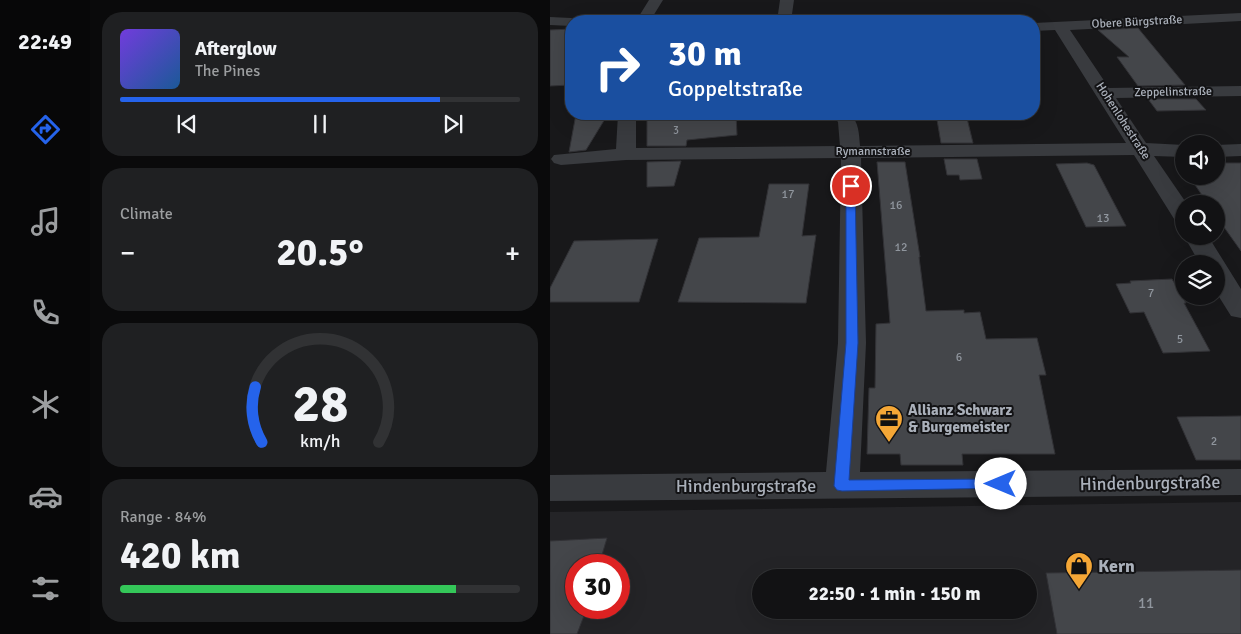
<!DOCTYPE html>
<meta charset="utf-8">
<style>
:root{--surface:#121214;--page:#1f2022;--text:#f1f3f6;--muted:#9c9ea0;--line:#313234;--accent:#2563eb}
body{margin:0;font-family:Signika,sans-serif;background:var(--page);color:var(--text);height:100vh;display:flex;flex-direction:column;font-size:19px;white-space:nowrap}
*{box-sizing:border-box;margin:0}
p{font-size:16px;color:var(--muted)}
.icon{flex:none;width:28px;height:28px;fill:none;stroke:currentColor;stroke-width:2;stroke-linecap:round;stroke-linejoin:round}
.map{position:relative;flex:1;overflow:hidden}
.sheet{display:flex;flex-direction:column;gap:12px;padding:12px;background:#0a0a0b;width:460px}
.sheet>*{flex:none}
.top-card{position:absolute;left:15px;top:15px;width:475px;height:105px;border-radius:20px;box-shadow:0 5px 20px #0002,0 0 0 1px var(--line);background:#1a4fa0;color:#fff;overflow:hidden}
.controls{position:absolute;left:625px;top:135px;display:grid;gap:10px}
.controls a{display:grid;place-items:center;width:50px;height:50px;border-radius:50%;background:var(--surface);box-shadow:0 5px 20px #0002,0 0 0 1px var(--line);font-size:25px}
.speed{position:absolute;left:15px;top:554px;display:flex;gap:10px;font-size:25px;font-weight:700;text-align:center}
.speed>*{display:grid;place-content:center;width:65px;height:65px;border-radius:50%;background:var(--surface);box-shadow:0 5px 20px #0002,0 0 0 1px var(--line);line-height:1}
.speed .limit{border:8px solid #d22;background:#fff;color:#111}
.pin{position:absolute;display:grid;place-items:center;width:42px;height:42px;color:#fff;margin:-21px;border:2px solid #fff;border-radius:50%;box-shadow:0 1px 5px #0007}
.me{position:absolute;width:55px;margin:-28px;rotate:270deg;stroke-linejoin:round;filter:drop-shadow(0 0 4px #0008)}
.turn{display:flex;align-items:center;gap:18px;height:105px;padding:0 20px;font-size:22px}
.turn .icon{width:65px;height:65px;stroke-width:2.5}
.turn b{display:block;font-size:35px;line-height:42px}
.big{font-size:38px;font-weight:700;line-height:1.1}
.sheet .widget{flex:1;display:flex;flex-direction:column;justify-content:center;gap:8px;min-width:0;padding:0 18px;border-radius:20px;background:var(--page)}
.sheet .dial{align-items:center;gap:0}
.dial svg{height:130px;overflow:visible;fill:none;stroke:var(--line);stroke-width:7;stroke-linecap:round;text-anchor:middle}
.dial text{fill:var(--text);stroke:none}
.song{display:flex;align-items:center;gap:15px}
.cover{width:60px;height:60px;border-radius:8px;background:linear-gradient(135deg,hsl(260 70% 55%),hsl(210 70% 35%))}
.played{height:5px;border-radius:2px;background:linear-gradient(90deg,var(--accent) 80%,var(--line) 80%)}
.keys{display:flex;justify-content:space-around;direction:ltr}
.heat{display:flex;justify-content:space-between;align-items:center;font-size:28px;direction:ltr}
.charge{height:8px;border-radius:4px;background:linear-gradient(90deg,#34c759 84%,var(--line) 0)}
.trip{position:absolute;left:202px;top:569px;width:285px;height:50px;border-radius:25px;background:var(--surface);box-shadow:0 5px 20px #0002,0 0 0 1px var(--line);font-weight:700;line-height:50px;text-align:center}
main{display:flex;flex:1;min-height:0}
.menu{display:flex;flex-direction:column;width:90px;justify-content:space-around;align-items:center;background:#070708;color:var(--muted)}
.menu .icon{width:35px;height:35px}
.menu .on{color:var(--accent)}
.menu b{font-size:22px;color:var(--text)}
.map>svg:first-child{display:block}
.built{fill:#242427;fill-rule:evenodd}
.building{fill:#44464a;stroke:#323236}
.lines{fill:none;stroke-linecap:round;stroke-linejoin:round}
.minor{fill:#393b3f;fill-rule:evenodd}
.route{fill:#2563eb;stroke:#184099}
.labels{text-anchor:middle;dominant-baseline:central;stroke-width:4;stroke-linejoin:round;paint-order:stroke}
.far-number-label{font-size:11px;fill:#90969e}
.far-street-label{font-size:12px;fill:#aab0ba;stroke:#131315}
.number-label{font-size:12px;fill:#90969e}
.poi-label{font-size:15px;font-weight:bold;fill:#aab0ba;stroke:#131315;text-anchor:start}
.near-number-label{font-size:15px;fill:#90969e}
.near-street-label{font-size:18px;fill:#aab0ba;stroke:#131315}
.near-poi-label{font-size:18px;font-weight:bold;fill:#aab0ba;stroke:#131315;text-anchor:start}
</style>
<main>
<nav class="menu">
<b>22:49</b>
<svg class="icon on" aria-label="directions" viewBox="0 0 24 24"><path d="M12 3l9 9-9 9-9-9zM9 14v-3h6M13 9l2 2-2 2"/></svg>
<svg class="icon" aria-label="music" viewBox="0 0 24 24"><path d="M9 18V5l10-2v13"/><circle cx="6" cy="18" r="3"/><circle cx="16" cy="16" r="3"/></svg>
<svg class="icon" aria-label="phone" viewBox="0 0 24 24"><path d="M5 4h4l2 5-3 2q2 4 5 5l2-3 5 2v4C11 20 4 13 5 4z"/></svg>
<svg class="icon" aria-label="climate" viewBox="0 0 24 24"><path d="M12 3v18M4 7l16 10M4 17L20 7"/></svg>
<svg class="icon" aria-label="car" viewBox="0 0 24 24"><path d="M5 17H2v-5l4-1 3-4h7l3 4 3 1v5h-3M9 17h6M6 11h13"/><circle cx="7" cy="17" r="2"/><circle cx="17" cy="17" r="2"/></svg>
<svg class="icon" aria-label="filters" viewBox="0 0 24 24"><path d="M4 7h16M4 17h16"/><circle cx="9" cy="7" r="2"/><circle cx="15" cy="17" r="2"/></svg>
</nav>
<section class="sheet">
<div class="widget">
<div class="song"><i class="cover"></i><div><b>Afterglow</b><p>The Pines</p></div></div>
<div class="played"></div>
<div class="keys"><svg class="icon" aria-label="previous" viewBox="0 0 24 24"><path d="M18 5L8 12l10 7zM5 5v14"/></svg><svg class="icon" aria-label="pause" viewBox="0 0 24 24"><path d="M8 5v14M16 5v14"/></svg><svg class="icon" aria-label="next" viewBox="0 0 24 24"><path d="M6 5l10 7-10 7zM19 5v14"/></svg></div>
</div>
<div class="widget"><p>Climate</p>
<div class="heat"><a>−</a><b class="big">20.5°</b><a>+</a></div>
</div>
<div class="widget dial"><svg viewBox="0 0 100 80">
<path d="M14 69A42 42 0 1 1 86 69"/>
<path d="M14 69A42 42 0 0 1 10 35" stroke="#2563eb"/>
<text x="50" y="56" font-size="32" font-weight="700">28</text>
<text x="50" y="72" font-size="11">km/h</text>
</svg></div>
<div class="widget"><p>Range · 84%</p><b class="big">420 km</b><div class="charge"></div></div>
</section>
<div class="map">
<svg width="691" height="634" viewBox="0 0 691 634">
<rect width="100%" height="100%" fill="#18181a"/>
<path class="built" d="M691,502V634H0V512ZM26,565H69V608H26ZM211,578H479V610H211Z"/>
<path class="building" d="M588,28L635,85L588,86L567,57H579L548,30Z
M21,29V85L0,86V30Z
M598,99H646L656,110L607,111Z
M26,114H58L36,150L19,152Z
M97,114H186L187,135L137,140L136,146H97Z
M386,114H416L423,143H391Z
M394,159H427L432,179L410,180L409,175H397Z
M131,161L124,186L97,187V162Z
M327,162H355L370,257H369L376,311L414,310V313L430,312L436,339L487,338L496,375H489L505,454H412L413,465H351L350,454H317L319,388H325L326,324L340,323Z
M537,163L544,165L576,226L536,227L506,164Z
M666,163H691V251L666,216V204H658L639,176H666Z
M219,184H259L252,236L266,235L256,303L128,302L149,238L209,237Z
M108,239L89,302H0V288L24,241Z
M622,279L636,303H634L660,351L613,353L594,312L580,313L566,284L581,283L580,281Z
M691,416V460H646L627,417Z
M57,538L49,565H26V608H37L27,634H0V541Z
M691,570V634H507L496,573Z"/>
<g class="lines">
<path class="minor" d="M99,0H113L100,21H86Z
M230,0H244L241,21H227Z
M691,13V21L520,30L559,88L691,86V96L566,98L596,143L634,145V157L604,156L637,204H634V224L626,222L584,155L311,158L316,343L310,472L691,469V495L0,501V475L276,472L288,343L291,158L76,160L11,165L4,163L1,159L4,155L66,149L68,114H86V148L290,146L288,122L281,114H300C309,122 309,134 310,146L576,143L505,30L484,31V23Z
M0,17L21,18L28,21H21V26L0,25Z
M691,144V156L666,157V145Z
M634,236H658L691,289V318L681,316L666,292V264H650Z"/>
</g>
<path class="route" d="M301,183L305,186L308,343L299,480L451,479L456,480L459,484L456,488L292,491L287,490L284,486L296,343V186Z"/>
<defs>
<symbol id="office-pin" viewBox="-11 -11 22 30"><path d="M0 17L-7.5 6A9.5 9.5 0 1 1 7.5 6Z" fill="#f5a736" stroke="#131315"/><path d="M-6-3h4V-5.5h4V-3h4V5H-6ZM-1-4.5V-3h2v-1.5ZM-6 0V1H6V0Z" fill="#111"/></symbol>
<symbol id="shop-pin" viewBox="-11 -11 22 30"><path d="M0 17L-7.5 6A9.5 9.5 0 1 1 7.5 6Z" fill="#f5a736" stroke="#131315"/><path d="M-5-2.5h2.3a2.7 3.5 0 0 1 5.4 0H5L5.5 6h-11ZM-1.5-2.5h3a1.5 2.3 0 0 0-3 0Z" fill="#111"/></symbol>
</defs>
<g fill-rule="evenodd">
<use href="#office-pin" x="323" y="403" width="32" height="43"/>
<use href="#shop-pin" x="513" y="550" width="32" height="43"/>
</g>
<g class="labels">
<g class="far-number-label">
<text x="126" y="130">3</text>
</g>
<g class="far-street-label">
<text transform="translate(587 22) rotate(-3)">Obere Bürgstraße</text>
<text transform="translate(623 92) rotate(-1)">Zeppelinstraße</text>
<text transform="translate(573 121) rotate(57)">Hohenlohestraße</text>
<text x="323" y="151">Rymannstraße</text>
</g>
<g class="number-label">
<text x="238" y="194">17</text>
<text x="346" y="205">16</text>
<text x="553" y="218">13</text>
<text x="351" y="247">12</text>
<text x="601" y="293">7</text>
<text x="630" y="339">5</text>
<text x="409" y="357">6</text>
<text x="664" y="441">2</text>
</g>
<g class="poi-label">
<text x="358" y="410">Allianz Schwarz<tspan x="358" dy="17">&amp; Burgemeister</tspan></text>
</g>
<g class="near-number-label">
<text x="596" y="603">11</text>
</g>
<g class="near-street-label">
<text transform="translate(600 483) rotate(-1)">Hindenburgstraße</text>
<text x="196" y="486">Hindenburgstraße</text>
</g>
<g class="near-poi-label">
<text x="548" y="566">Kern</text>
</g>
</g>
</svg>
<div class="controls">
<a><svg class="icon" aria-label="sound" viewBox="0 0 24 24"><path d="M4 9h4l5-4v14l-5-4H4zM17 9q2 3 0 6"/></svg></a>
<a><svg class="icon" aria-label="search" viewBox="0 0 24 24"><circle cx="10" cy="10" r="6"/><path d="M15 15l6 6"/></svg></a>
<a><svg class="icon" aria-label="layers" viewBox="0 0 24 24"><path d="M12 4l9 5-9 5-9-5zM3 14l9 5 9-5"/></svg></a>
</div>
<div class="speed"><div class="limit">30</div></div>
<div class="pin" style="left:301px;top:186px;background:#d93025"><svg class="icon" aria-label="arrive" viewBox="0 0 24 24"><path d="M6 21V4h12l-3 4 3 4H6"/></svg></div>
<svg class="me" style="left:451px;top:484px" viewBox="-20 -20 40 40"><circle r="19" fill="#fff"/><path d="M0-13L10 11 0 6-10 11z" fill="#2563eb"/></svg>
<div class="trip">22:50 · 1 min · 150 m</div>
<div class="top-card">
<div class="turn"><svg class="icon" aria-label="right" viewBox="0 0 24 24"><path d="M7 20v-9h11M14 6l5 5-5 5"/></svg><div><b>30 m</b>Goppeltstraße</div></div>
</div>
</div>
</main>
